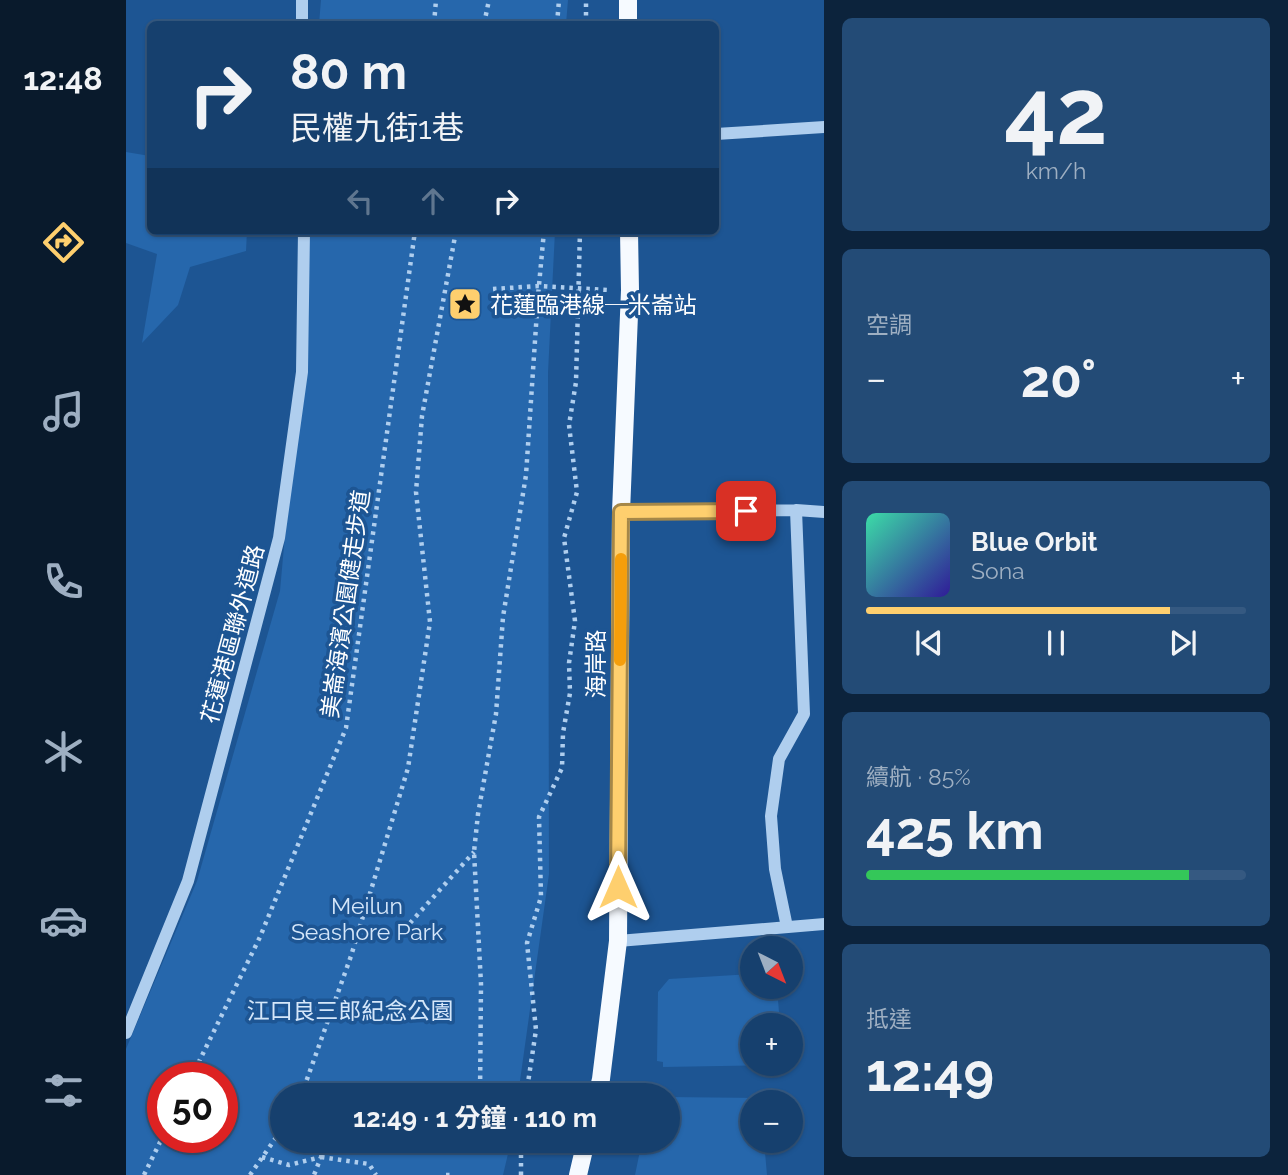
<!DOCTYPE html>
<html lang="zh-TW">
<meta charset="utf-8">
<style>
:root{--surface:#16406e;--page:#234b76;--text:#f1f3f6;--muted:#9eafc2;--line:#355981;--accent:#fecf6e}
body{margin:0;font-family:Raleway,"Noto Sans TC",sans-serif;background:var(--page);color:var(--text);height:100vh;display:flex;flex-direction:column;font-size:26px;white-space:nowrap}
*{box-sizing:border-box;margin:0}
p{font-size:23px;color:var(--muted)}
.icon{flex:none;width:38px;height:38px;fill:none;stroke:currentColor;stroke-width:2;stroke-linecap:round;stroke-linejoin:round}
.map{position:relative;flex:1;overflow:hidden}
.details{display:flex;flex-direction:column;gap:18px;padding:18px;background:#0c233c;width:464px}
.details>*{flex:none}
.banner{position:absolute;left:21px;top:21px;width:572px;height:214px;border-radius:10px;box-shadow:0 2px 5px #0004,0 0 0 2px var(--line);background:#16406e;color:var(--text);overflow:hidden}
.needle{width:46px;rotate:138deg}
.fabs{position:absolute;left:614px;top:936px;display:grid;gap:14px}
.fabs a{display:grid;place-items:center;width:63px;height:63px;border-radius:50%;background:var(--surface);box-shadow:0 2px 5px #0004,0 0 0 2px var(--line);font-size:35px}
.speed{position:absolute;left:21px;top:1062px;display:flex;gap:14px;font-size:35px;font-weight:700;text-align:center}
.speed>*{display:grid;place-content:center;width:91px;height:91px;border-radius:50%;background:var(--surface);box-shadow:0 2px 5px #0004,0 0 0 2px var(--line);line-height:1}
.speed .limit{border:10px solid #d22;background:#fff;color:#111}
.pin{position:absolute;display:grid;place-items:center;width:60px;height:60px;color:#fff;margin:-30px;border-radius:14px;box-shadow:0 4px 10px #0006}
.me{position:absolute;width:77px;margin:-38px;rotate:0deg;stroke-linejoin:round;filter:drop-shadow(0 0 5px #0008)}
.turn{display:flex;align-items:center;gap:24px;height:147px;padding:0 28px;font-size:32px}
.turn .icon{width:91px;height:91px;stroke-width:2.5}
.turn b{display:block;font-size:49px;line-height:60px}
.lanes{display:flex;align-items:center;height:66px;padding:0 28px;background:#0003;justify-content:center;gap:35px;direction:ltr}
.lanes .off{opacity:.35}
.big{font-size:52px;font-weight:700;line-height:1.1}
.details .widget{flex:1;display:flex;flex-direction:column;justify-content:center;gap:10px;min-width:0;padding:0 24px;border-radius:10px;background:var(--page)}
.details .dial{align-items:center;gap:0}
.dial b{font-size:91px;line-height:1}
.song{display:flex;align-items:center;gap:21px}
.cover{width:84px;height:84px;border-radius:10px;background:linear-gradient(135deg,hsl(160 70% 55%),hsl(250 70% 35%))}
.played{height:7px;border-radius:4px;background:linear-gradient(90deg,var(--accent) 80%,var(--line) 80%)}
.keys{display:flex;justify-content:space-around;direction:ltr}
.heat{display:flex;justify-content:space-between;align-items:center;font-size:38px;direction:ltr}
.charge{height:10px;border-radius:5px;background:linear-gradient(90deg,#34c759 85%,var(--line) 0)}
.trip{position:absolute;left:144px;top:1083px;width:410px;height:70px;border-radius:35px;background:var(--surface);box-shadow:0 2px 5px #0004,0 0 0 2px var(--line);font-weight:700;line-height:70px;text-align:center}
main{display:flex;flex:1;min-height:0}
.tab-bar{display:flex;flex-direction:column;width:126px;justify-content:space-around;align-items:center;background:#091a2c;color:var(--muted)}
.tab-bar .icon{width:49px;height:49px}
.tab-bar .current{color:var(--accent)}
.tab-bar b{font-size:32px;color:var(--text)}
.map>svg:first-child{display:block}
.green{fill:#2667ac;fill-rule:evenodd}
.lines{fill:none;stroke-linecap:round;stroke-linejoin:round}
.path{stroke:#afceee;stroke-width:4.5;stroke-dasharray:3.5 5;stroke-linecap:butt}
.minor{stroke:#afceee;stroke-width:12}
.major{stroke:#f6faff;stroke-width:18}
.route-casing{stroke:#a58748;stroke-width:18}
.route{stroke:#fecf6e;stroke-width:12}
.slow{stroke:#f59e0b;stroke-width:12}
.labels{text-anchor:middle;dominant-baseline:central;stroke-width:7;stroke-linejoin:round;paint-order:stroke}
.poi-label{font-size:23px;fill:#fff;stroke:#1d5593;text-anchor:start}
.street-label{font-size:23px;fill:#fff;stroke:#1d5593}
.park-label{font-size:23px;fill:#d5e7fa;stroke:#1d5593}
</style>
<main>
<nav class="tab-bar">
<b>12:48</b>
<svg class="icon current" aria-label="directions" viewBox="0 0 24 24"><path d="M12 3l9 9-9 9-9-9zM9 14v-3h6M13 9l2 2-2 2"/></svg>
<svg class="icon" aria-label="music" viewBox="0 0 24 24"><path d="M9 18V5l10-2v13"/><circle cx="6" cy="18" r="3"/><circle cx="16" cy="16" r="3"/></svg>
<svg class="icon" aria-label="phone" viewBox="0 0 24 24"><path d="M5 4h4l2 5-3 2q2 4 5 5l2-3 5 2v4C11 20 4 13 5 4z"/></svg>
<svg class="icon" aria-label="climate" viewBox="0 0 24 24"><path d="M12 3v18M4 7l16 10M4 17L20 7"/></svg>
<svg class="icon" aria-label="car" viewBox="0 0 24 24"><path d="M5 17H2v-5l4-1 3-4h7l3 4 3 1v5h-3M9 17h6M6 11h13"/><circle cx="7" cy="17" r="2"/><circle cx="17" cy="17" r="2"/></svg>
<svg class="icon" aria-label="filters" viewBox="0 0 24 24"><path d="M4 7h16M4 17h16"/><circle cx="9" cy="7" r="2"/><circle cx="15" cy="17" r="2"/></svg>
</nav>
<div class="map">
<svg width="699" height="1175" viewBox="0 0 699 1175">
<rect width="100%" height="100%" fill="#1d5593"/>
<path class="green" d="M195,0H442L440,24H193Z
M0,152L24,156V231H121L120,251L64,267L52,305L16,343L31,254L0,243Z
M182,231H429L422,373L423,874L392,1095L156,1096V1141H385L377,1175H0V1049L71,881L154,591L178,323ZM37,1078H96V1138H37Z
M626,974V987H651L654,1025L626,1026V1064H654L652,1065L537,1067V1062L531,1061L532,992L543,979Z
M541,1097L634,1098V1102H626V1141H638L641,1175H509L516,1141H541Z"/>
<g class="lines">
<path class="path" d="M308,24L310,0
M358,24L363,0
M431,24L433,0
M460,24V0
M367,289L412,286L483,290
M284,923L348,852
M65,1078L134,937L220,728L289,231
M175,1096L225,956L282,768L304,622L290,492L296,416L330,231
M354,1096L355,984L348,852L352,814L370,714L377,617L400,475L412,296L418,231
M400,1096L410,1030L401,943L415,897L413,817L436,768L437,733L444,693L443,663L449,621L438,538L451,492L443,425L450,382L454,231
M136,1157L163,1165L195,1157L188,1175
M195,1157L243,1164L250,1175
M18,1175L37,1136
M124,1175L156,1129
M320,1175H324
M395,1175V1141"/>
<path class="minor" d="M176,0V24
M590,134L699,127
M495,512L670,510L699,512
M661,927L649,869L645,816L653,759L678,714L670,510
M492,941L699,924
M0,1033L62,881L153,538L176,372L178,231"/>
<path class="major" d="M502,24V0
M471,1096L475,1079L492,941L495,512L504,290L503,231
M452,1175L460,1141"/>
</g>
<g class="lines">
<defs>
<path id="route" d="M492,887L495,512L620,511"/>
</defs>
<use href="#route" class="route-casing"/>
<use href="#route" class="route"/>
<path class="slow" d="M494,660L495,559"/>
</g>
<defs>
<symbol id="sight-square" viewBox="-11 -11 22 22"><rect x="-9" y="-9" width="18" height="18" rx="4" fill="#fecf6e" stroke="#1d5593"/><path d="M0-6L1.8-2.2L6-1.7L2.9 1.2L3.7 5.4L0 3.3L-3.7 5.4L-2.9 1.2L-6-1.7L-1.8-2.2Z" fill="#111"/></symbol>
</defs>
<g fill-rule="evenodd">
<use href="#sight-square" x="320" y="285" width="38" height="38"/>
</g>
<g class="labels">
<g class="poi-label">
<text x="364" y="304">花蓮臨港線─米崙站</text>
</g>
<g class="street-label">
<text transform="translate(219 604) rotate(-82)">美崙海濱公園健走步道</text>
<text transform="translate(106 634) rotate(-75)">花蓮港區聯外道路</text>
<text transform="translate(469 664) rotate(-90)">海岸路</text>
</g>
<g class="park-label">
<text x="241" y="905">Meilun<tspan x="241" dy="26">Seashore Park</tspan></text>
<text x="224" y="1010">江口良三郎紀念公園</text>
</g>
</g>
</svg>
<div class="fabs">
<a><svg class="needle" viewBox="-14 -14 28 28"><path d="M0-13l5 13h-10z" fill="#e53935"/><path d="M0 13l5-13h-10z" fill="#9eafc2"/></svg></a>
<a>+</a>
<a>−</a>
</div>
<div class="speed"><div class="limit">50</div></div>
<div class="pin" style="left:620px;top:511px;background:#d93025"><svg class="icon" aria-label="arrive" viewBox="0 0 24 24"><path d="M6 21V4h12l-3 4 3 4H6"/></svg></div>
<svg class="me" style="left:492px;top:887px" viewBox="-20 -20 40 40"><path d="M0-17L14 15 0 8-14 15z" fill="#fecf6e" stroke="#fff" stroke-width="4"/></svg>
<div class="trip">12:49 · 1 分鐘 · 110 m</div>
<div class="banner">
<div class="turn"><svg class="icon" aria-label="right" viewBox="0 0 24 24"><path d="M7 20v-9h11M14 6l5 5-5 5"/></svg><div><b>80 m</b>民權九街1巷</div></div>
<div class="lanes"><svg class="icon off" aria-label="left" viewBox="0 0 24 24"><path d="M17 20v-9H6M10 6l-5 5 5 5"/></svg><svg class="icon off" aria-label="ahead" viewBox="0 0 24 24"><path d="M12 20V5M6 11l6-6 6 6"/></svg><svg class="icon" aria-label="right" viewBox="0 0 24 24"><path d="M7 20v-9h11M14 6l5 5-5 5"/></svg></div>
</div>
</div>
<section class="details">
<div class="widget dial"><b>42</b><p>km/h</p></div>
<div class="widget"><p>空調</p>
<div class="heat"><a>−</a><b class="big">20°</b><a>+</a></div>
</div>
<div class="widget">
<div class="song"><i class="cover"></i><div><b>Blue Orbit</b><p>Sona</p></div></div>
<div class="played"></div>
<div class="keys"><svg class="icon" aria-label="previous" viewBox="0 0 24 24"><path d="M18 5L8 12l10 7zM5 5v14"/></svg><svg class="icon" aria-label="pause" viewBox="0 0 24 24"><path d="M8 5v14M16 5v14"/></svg><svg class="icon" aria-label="next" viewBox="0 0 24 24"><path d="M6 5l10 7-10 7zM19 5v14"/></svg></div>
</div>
<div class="widget"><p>續航 · 85%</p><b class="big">425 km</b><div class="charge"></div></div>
<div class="widget"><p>抵達</p><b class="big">12:49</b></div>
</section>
</main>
